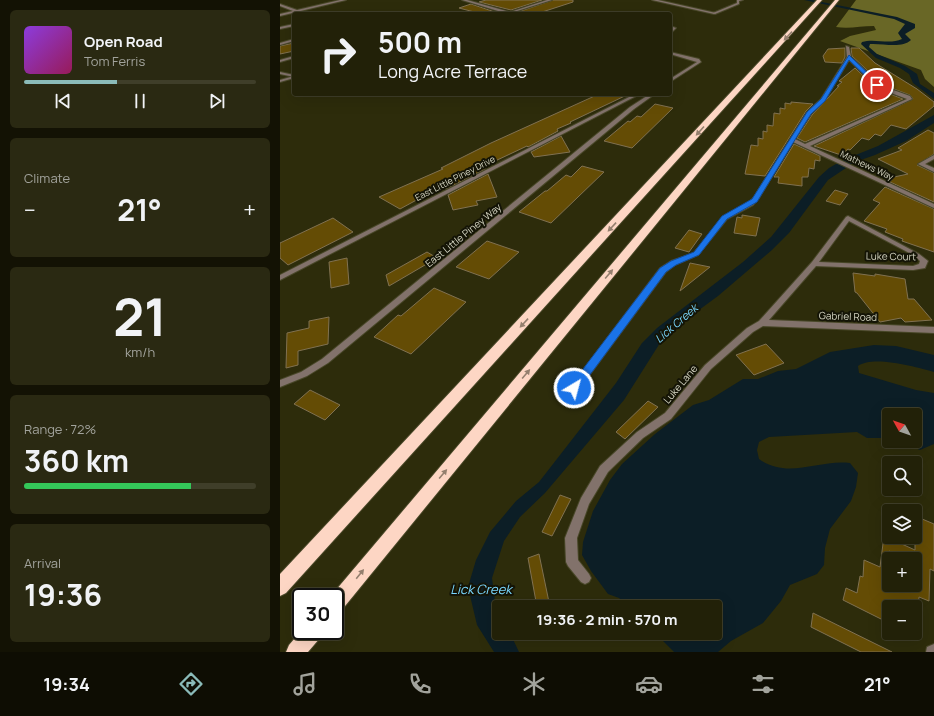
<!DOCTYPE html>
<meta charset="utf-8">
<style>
:root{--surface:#222108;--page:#2a2912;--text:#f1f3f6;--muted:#a2a39c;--line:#3f3e29;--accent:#8bbbb9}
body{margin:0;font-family:Manrope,sans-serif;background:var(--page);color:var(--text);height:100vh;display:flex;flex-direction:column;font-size:15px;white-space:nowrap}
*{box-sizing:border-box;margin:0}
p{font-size:13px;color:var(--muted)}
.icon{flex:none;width:22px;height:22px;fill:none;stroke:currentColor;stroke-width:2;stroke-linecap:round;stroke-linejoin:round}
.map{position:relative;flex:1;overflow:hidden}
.side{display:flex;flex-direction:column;gap:10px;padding:10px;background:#131204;width:280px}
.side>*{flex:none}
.guide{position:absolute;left:12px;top:12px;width:380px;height:84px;border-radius:4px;box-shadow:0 4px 16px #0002,0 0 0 1px var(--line);background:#222108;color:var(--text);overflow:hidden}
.needle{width:26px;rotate:310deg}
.fabs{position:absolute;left:602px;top:408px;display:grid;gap:8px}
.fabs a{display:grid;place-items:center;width:40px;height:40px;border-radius:4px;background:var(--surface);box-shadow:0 4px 16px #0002,0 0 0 1px var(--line);font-size:20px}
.speed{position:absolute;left:12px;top:588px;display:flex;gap:8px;font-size:20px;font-weight:700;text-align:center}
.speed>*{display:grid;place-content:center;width:52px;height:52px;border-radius:50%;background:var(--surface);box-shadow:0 4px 16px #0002,0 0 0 1px var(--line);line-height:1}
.speed .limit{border:2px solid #111;border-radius:6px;background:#fff;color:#111}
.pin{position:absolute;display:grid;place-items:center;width:34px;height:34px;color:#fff;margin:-17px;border:2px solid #fff;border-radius:50%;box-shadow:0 1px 4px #0007}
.me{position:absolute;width:44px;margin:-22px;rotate:37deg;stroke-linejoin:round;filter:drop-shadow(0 0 3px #0008)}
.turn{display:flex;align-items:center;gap:14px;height:84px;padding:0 20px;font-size:18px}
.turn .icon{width:52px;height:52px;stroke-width:2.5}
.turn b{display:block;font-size:28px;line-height:34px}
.big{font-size:30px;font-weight:700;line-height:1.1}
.side .widget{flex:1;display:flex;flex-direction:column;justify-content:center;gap:6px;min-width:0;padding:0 14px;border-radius:6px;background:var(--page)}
.side .dial{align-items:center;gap:0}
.dial b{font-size:52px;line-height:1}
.song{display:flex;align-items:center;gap:12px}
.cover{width:48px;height:48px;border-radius:6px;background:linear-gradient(135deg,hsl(270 70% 55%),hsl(330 70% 35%))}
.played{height:4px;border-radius:2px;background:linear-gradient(90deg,var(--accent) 40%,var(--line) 40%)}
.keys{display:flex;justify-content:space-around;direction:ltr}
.heat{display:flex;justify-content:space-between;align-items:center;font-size:22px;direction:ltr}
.charge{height:6px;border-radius:3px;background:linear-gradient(90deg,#34c759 72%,var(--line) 0)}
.trip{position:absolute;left:212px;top:600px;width:230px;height:40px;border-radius:4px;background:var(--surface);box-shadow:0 4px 16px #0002,0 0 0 1px var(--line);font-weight:700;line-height:40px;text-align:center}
.menu{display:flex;height:64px;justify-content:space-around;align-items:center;background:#0e0d03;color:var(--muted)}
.menu .icon{width:28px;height:28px}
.menu .on{color:var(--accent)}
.menu b{font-size:18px;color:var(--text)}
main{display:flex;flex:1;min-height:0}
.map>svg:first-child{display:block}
.forest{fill:#696726}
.water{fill:#0c1e26}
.building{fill:#644c05;stroke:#807151;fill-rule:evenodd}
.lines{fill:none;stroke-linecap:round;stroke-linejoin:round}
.lane-casing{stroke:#484728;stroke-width:2}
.street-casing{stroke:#484728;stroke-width:2}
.highway-casing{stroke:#484728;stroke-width:2}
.lane{fill:#82726b;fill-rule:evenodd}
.street{fill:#82726b;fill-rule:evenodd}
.highway{fill:#fdd6c4;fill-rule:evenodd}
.oneway{fill:#947f6e}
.route{fill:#1a73e8;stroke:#114b97}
.labels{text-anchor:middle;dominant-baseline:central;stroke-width:4;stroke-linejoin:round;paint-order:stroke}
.far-street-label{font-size:9px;fill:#d6d6c3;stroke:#141406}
.street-label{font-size:10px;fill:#d6d6c3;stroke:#141406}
.water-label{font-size:11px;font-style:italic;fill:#7ad7fe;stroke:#141406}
.near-water-label{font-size:13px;font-style:italic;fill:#7ad7fe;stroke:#141406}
</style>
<main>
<section class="side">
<div class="widget">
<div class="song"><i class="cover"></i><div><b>Open Road</b><p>Tom Ferris</p></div></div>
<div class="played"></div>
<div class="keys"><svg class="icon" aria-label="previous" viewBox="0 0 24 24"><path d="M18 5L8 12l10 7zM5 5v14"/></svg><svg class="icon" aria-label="pause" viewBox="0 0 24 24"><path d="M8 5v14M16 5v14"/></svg><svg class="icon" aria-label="next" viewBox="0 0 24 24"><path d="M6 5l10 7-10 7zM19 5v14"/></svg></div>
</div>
<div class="widget"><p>Climate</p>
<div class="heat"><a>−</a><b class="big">21°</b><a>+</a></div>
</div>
<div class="widget dial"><b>21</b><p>km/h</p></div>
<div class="widget"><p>Range · 72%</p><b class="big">360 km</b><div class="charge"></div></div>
<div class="widget"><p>Arrival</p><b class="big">19:36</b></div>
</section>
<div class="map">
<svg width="654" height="652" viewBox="0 0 654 652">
<rect width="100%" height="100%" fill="#2d2c0b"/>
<path class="forest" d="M576,0H654V87L645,79L641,70L560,41L570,36L596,30L594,26C580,26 570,29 556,27Z"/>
<path class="water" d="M524,0H532L617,17L635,24V28L625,34L631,40C622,49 602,43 590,44L589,47L597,54L625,66L637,74L640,84L654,93V99L633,83L629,74L620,68L596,58L581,44L582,42C595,38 609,45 622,39L618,33L625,24L614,19Z
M654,115V123L626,141L595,155L575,162L548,180L509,233L492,250L438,296L404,321L380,343L344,400L265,493L240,517L224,541L212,578L215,601L219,609V633H230L239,652H214L197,625L188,587L196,560L210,532L236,501L259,482L336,383L362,343L377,328L463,262L491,237L539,177L549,168L563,160L598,146Z
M594,345L616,346L654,355V372C637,367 593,355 578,366L579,373L636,390L654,393V444L640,450L618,441H635V415H609V438H587L577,432L489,437L479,442L477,450L479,459C508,480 539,459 570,463L578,473L576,487L571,501L550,529L545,548L544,565L537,574L510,585L501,601L483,623L451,641L438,652H394L375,633H435V607H349L339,598L328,594L311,571L302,555L303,542L313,511L330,480L342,464L375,434L413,405L429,400L463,379H478L498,371L516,369L550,352Z"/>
<path class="building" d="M206,0H262L231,10L199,2Z
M273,0H293V2L256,14L238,12Z
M191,4L215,12L202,14L179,8Z
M14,43V51L0,54V46Z
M565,48V57L562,63L545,62L543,56L548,49Z
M571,48H579L595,63L637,89L654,102V106L626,129L611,125L601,136L595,134L589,140L582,138L570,150L568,149L561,155L534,146L633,99L630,95L603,85L572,56Z
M575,68L597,89L623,99L525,142L517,138L532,115L559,86H557L562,82L559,81Z
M319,94H349L290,122L291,123L277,129L278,131L248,147L247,146L213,162L204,167L205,169L166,189L164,185L120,209L99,197L163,169L161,168L211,143Z
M511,102L533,104L526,111L485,176L465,174L471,145L478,146V138L483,139V131L487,132V125L493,126L494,113L500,114V108L505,109V103L511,104Z
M375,104L393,108L352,148L324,141L348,121L350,122L357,116L361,117Z
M648,130L654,133V154L637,165L654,173V202L610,182L614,177L628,174L598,159L622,150L618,148Z
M281,136L290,152L254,157L251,152Z
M514,144L540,156V161L535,160L534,169L529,168L528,177H522V186L498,183L499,177H494Z
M302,166L324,172L271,223L239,212L265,191H267L286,175L291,177Z
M208,174L217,197L196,201L198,205L173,210L168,195Z
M605,187L654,209V252L622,241L623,239L605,232L607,229L584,221L600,203L593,200Z
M555,190L568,194L560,205L546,201Z
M462,215L480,218L476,236L454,233L457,217L462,218Z
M53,218L73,232L8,265L0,258V243Z
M409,230L422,234L409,252L395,248Z
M207,241L239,252L209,279L176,267Z
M147,252L157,258L109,286L106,275Z
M67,258L69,284L51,288L49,262Z
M410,263L430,267L400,291Z
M573,273L595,276V274L625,279L628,299H634L652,320L625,322L621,318L600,322L577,293L575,292Z
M154,288L186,302L131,354L94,337L118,315L121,316Z
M49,317L48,344L18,351V365L6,368L7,333L29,328V321Z
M486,344L504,363L474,375L456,355Z
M30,390L60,405L45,420L14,404Z
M368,401L378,407L345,439L336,432Z
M280,495L291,499L272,536L262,532Z
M635,516L654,524V571L650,569L649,601L639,597L638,607H609V623L563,600L566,588L577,593L580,576L583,577L584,560L600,567L604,536L635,550ZM609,551L627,559H635V585H609Z
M259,554L270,607H257L248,558Z
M533,613L612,652H581L531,627Z"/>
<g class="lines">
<defs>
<path id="lane" d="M457,0H463L459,1V4L435,14L433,13L457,3Z
M14,24V26L0,29V27Z
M393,27L396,28L390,34V31Z
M14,56V58L0,62V60Z
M0,72L14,75V77L0,74Z"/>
<path id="street" d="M60,0H66L0,16V14L13,11L0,6V4L17,10Z
M182,0H187L230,12L267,0H272L234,12L238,14H228Z
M372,0H378L436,13L434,14Z
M14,39V41L0,45V43Z
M566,46L569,47L571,57L602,86L630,96L632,99L530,146L654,204V208L513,142L479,198L473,205L447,219L418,255L395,265L386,272L297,392L294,393L291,392L290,389L291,386L380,268L391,261L414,253L443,217L469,203L474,197L519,125L527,112L541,99L567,57ZM569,60L598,88L627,99L525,144L515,139L531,114L545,100Z
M390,52L419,59L421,62L390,82V79L417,62L390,54Z
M14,76V78L0,82V80Z
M355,94H360L0,280V275Z
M370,94H375L354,109L48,363L27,376L0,387V380L21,372L42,359L350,107Z
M654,155V159L645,164L654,168V172L638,164Z
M568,216L639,254L648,261L645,268L633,270L536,266L489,320L654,327V333L483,326L473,332L431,369L391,419L363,438L328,472L309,504L297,538L298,560L309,574L311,578L309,582L305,584L301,582L288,566L286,562L285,538L301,498L320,466L357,432L385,413L425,365L467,328L479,321L532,262L566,217ZM569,221L635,256L640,261L639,264L633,266L539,262Z
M654,644V652H646L647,647Z"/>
<path id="highway" d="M537,0H542L6,593L0,596V574Z
M555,0H559L61,611L55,614V597H50Z
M21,631H42L40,638L28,652H6L9,645Z"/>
</defs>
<use href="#lane" class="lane-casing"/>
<use href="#street" class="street-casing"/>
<use href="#highway" class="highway-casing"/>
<use href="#lane" class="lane"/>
<use href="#street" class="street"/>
<use href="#highway" class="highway"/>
</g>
<defs><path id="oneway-solid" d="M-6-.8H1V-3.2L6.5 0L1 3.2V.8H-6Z"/></defs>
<g class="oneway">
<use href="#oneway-solid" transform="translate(508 36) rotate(133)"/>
<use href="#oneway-solid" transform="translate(420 131) rotate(132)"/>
<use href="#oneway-solid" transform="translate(332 227) rotate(133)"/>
<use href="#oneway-solid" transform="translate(329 274) rotate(-50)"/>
<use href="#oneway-solid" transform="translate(244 323) rotate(133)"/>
<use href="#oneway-solid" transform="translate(246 374) rotate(-50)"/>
<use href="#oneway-solid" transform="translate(163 474) rotate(-50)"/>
<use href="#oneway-solid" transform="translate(80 574) rotate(-51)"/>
</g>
<path class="route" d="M569,55L599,84V86H596L569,60L545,101L531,114L524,125L477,202L447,219L419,255L396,265L386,272L298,391H290L289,388L290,386L380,268L391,261L414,252L442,216L472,199L519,125L527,112L541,99Z"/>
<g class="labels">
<g class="far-street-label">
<text transform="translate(587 165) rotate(25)">Mathews Way</text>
<text transform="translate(175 178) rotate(-27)">East Little Piney Drive</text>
</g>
<g class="street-label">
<text transform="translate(183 235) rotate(-39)">East Little Piney Way</text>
<text transform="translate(611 256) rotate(1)">Luke Court</text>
<text transform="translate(568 316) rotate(2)">Gabriel Road</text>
<text transform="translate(400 384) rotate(-50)">Luke Lane</text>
</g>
<g class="water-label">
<text transform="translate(396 323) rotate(-41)">Lick Creek</text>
</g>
<g class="near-water-label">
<text x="201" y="589">Lick Creek</text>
</g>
</g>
</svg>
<div class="fabs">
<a><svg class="needle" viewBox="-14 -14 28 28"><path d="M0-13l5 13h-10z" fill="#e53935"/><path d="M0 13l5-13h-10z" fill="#a2a39c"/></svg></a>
<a><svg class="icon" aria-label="search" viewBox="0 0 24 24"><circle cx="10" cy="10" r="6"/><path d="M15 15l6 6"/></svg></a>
<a><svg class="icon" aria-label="layers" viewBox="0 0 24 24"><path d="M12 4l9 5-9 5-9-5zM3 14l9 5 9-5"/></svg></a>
<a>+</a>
<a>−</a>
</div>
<div class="speed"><div class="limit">30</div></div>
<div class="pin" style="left:597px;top:85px;background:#d93025"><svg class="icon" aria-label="arrive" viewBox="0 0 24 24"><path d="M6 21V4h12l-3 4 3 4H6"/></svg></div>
<svg class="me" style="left:294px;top:388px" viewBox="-20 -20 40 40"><circle r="17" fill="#1a73e8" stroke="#fff" stroke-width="3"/><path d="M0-11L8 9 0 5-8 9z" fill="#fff"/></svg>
<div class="trip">19:36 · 2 min · 570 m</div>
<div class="guide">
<div class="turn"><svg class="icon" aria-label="right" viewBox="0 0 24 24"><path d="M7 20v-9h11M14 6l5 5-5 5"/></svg><div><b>500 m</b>Long Acre Terrace</div></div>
</div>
</div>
</main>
<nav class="menu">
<b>19:34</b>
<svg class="icon on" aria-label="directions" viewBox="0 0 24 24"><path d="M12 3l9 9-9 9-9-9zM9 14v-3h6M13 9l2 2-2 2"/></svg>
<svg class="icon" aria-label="music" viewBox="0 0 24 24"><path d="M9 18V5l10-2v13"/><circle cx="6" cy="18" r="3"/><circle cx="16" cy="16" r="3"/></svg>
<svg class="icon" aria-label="phone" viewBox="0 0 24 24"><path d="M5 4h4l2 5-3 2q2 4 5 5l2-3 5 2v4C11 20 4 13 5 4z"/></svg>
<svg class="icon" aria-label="climate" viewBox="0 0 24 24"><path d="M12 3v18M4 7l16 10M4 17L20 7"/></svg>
<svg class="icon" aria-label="car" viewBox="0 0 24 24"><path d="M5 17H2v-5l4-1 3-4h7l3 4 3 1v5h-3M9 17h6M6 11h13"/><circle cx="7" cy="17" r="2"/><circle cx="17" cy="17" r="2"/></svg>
<svg class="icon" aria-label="filters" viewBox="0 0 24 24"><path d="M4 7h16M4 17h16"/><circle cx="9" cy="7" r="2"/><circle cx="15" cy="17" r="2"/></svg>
<b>21°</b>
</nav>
